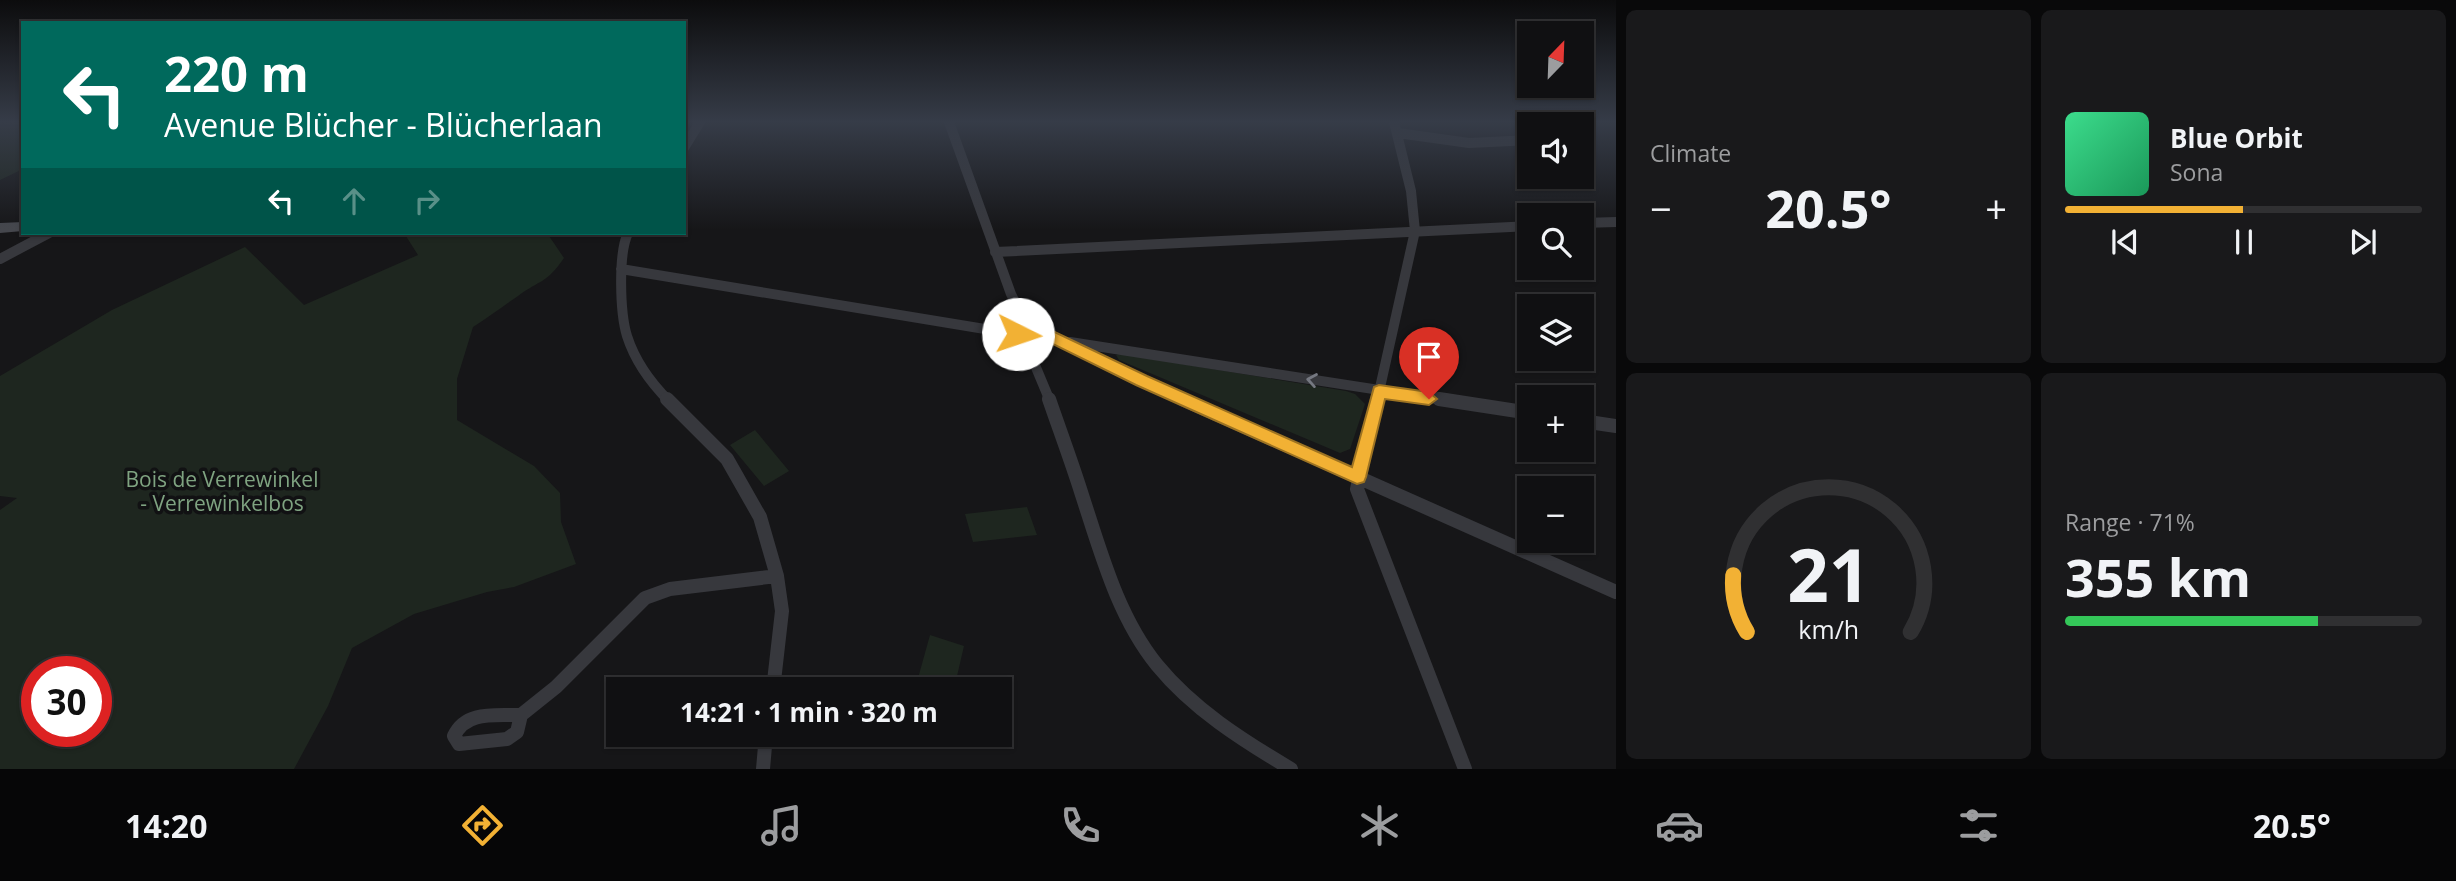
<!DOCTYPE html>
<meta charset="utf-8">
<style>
:root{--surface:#101012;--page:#19191b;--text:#f1f3f6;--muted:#9c9d9f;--line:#303032;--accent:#f2b134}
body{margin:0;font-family:"Open Sans",sans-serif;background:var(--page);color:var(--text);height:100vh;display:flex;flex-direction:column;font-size:26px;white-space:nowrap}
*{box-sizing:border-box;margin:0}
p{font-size:23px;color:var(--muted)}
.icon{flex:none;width:38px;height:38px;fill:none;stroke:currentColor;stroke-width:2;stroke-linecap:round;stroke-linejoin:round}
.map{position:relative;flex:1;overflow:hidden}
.details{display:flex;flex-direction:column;gap:10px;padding:10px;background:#09090a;width:840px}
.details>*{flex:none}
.guide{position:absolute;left:21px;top:21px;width:665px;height:214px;border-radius:0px;box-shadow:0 2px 5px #0004,0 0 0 2px var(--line);background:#00695c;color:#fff;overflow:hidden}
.needle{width:46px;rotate:23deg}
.controls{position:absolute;left:1517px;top:21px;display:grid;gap:14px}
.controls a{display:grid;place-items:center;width:77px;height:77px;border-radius:0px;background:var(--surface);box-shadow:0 2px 5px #0004,0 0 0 2px var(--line);font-size:35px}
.speed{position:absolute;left:21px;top:656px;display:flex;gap:14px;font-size:35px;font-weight:700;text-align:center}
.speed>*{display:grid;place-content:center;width:91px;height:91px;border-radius:50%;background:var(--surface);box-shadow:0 2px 5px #0004,0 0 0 2px var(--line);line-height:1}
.speed .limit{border:10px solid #d22;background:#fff;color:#111}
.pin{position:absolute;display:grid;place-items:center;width:60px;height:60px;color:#fff;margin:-72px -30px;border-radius:50% 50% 50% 0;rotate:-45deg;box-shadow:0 0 7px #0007}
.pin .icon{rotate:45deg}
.me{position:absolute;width:77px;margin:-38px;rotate:94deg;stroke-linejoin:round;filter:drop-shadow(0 0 5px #0008)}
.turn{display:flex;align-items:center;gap:24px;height:147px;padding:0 28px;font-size:32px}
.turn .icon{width:91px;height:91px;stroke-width:2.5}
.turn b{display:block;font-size:49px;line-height:60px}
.lanes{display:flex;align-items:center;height:66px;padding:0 28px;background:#0003;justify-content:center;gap:35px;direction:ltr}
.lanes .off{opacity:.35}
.big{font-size:52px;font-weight:700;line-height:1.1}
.details .tile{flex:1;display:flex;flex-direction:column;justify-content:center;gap:10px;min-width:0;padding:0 24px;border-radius:10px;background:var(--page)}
.details .dial{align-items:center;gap:0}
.dial svg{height:182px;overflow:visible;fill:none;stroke:var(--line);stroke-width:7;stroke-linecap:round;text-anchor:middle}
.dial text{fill:var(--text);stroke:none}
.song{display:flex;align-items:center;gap:21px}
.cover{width:84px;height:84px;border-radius:10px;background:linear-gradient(135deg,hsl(150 70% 55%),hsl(150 70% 35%))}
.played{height:7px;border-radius:4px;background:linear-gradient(90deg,var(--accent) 50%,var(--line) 50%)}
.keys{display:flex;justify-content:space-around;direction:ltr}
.heat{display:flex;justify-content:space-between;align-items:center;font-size:38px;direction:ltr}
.charge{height:10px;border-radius:5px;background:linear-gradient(90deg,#34c759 71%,var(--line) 0)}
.details .tiles{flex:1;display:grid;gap:10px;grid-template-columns:repeat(2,1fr)}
.trip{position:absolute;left:606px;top:677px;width:406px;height:70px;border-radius:0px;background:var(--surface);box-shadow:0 2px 5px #0004,0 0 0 2px var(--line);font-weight:700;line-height:70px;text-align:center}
.tabs{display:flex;height:112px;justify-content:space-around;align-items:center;background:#060607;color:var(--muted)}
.tabs .icon{width:49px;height:49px}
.tabs .active{color:var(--accent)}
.tabs b{font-size:32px;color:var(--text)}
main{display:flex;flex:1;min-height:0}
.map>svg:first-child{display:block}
.green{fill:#1e261f;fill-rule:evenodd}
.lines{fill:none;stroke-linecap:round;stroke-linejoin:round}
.street-far1{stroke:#37383d;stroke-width:10}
.street{stroke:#37383d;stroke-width:14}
.secondary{fill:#45474d;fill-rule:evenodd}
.oneway{stroke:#757881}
.route{fill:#f2b134;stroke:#9d7322;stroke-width:2}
.labels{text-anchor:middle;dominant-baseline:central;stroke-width:7;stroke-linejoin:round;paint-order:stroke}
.park-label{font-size:21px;fill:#7fa381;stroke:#111113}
</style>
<main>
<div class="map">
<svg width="1616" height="769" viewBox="0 0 1616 769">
<rect width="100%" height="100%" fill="#161618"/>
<path class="green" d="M0,122H23V169L0,180Z
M404,233H547L564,258C546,284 541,279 518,296C503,306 489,317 473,327L457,379V420L534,466L560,493L561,522L576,564L514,587L487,592L414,614L352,648L328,706L294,769H0V510L17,498L0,496V376L112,310L245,247L304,305L418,255ZM37,672H96V732H37Z
M1121,354L1346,391L1355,394L1365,404L1350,449L1340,453L1119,360L1116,355Z
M755,430L789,471L764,486L730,445Z
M1027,507L1037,535L973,542L965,514Z
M930,635L964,646L954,689H915Z"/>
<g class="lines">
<path class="street-far1" d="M949,122L1011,294C1019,310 1021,319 1039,323L1043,332L1186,401
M1398,133L1469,143L1530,140
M684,148L700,122
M1582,223L1616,222
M628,233C618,254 620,313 627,336C635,361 651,383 669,401
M995,252L1530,226
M0,259L49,233
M621,269L1009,333H1024
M1026,334L1027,346L1050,401
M1067,344L1070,342L1450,401
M1377,401L1415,231L1411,191L1394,122"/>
<path class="street" d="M667,399L727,459L760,517L777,576L782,611L773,690
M1049,399C1060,431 1072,463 1082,495C1101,553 1118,617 1157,665C1193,709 1242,740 1291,769
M1182,399L1616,592
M1377,399L1357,489L1465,769
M1439,399L1530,413
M1582,421L1616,426
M521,715L517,732L507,739L459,744L454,736C466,710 496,716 521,715Z
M521,715L556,687L645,598L670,589L777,576
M763,769L766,735"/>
<path class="secondary" d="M23,222V231L0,233V223Z"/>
</g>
<defs><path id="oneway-chevron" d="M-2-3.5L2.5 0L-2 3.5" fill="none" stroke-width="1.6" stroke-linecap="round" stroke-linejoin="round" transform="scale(1.75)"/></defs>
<use class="oneway" href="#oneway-chevron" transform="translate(1312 380) rotate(-170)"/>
<linearGradient id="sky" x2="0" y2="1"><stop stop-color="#0c0c0d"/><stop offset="0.53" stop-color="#363c48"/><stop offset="1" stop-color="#363c48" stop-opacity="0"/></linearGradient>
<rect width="1616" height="230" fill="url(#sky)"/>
<path class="route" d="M1042,326L1147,376L1352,467L1374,387L1379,385L1429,392L1437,399L1429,405L1385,399L1366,477L1364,482L1357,484L1136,385L1043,339C1034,343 1016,342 1010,334L1018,328L1034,330Z"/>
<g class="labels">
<g class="park-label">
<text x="222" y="479">Bois de Verrewinkel<tspan x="222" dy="24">- Verrewinkelbos</tspan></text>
</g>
</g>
</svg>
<div class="controls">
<a><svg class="needle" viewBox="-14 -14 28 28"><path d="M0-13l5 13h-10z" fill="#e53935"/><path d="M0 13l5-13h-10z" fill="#9c9d9f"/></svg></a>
<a><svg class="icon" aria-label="sound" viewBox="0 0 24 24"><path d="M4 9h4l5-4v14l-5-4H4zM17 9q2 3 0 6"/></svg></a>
<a><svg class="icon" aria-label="search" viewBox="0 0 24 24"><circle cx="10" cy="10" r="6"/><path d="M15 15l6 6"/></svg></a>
<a><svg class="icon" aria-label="layers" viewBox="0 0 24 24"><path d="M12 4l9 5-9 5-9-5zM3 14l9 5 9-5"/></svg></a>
<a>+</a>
<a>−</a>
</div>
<div class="speed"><div class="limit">30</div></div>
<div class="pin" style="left:1429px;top:399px;background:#d93025"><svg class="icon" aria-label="arrive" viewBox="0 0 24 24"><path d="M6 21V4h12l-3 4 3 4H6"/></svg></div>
<svg class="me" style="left:1018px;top:334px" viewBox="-20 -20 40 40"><circle r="19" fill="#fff"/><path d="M0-13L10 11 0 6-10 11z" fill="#f2b134"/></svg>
<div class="trip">14:21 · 1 min · 320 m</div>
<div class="guide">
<div class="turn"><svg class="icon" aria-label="left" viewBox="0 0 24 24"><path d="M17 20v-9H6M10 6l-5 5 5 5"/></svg><div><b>220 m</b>Avenue Blücher - Blücherlaan</div></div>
<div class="lanes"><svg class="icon" aria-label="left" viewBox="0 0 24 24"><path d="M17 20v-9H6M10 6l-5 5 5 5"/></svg><svg class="icon off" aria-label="ahead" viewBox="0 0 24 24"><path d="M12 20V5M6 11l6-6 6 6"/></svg><svg class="icon off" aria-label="right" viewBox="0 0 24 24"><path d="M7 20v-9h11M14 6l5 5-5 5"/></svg></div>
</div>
</div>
<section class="details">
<div class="tiles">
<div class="tile"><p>Climate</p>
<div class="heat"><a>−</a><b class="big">20.5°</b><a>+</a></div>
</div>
<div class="tile">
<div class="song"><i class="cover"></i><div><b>Blue Orbit</b><p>Sona</p></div></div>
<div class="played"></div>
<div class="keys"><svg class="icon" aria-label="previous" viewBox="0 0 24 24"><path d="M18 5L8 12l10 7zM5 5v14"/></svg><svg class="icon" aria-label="pause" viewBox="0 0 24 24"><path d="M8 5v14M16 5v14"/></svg><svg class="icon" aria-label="next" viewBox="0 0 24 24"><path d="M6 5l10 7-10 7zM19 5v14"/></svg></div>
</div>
<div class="tile dial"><svg viewBox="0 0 100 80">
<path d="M14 69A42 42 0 1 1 86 69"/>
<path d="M14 69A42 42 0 0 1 8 44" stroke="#f2b134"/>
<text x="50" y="56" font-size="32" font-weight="700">21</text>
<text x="50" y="72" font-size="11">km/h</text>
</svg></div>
<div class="tile"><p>Range · 71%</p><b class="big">355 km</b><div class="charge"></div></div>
</div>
</section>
</main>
<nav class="tabs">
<b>14:20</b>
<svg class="icon active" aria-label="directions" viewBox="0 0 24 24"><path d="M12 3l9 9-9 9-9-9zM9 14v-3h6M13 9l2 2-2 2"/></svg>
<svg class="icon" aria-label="music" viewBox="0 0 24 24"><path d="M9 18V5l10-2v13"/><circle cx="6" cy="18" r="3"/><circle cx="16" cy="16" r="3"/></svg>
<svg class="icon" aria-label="phone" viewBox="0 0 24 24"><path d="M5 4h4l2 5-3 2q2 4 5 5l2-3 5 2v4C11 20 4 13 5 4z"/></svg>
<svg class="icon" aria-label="climate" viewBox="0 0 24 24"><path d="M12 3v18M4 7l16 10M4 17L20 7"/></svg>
<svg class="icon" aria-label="car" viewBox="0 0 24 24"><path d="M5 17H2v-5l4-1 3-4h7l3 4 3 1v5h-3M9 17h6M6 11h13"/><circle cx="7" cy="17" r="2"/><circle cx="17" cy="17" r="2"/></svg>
<svg class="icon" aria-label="filters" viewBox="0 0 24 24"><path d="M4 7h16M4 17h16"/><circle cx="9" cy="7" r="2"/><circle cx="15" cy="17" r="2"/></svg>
<b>20.5°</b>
</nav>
